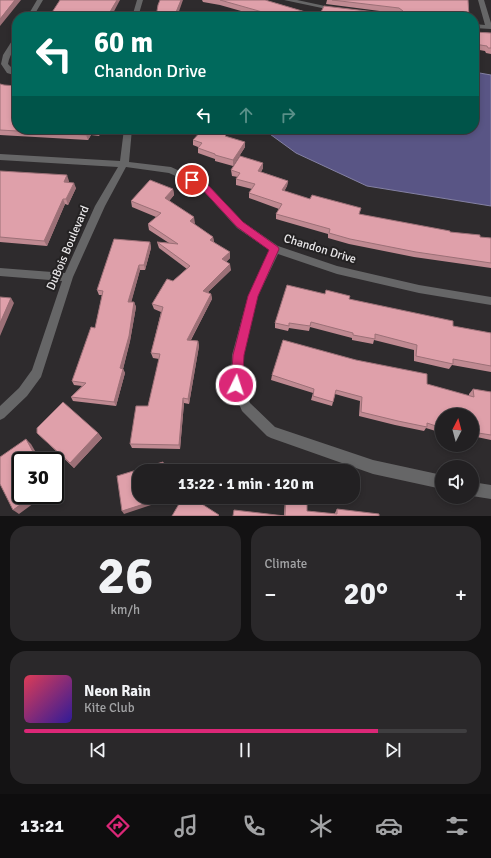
<!DOCTYPE html>
<meta charset="utf-8">
<style>
:root{--surface:#222022;--page:#2a282a;--text:#f1f3f6;--muted:#a2a3a5;--line:#3f3e40;--accent:#db2777}
body{margin:0;font-family:Signika,sans-serif;background:var(--page);color:var(--text);height:100vh;display:flex;flex-direction:column;font-size:15px;white-space:nowrap}
*{box-sizing:border-box;margin:0}
p{font-size:13px;color:var(--muted)}
.icon{flex:none;width:22px;height:22px;fill:none;stroke:currentColor;stroke-width:2;stroke-linecap:round;stroke-linejoin:round}
.map{position:relative;height:516px;overflow:hidden}
.sheet{display:flex;flex-direction:column;gap:10px;padding:10px;background:#131213;flex:1}
.sheet>*{flex:none}
.hud{position:absolute;left:12px;top:12px;width:467px;height:122px;border-radius:16px;box-shadow:0 2px 6px #0003,0 0 0 1px var(--line);background:#00695c;color:#fff;overflow:hidden}
.needle{width:26px;rotate:6deg}
.fabs{position:absolute;left:435px;top:408px;display:grid;gap:8px}
.fabs a{display:grid;place-items:center;width:44px;height:44px;border-radius:50%;background:var(--surface);box-shadow:0 2px 6px #0003,0 0 0 1px var(--line);font-size:20px}
.speed{position:absolute;left:12px;top:452px;display:flex;gap:8px;font-size:20px;font-weight:700;text-align:center}
.speed>*{display:grid;place-content:center;width:52px;height:52px;border-radius:50%;background:var(--surface);box-shadow:0 2px 6px #0003,0 0 0 1px var(--line);line-height:1}
.speed .limit{border:2px solid #111;border-radius:6px;background:#fff;color:#111}
.pin{position:absolute;display:grid;place-items:center;width:34px;height:34px;color:#fff;margin:-17px;border:2px solid #fff;border-radius:50%;box-shadow:0 1px 4px #0007}
.me{position:absolute;width:44px;margin:-22px;rotate:4deg;stroke-linejoin:round;filter:drop-shadow(0 0 3px #0008)}
.turn{display:flex;align-items:center;gap:14px;height:84px;padding:0 16px;font-size:18px}
.turn .icon{width:52px;height:52px;stroke-width:2.5}
.turn b{display:block;font-size:28px;line-height:34px}
.lanes{display:flex;align-items:center;height:38px;padding:0 16px;background:#0003;justify-content:center;gap:20px;direction:ltr}
.lanes .off{opacity:.35}
.big{font-size:30px;font-weight:700;line-height:1.1}
.sheet .card{flex:1;display:flex;flex-direction:column;justify-content:center;gap:6px;min-width:0;padding:0 14px;border-radius:16px;background:var(--page)}
.sheet .dial{align-items:center;gap:0}
.dial b{font-size:52px;line-height:1}
.song{display:flex;align-items:center;gap:12px}
.cover{width:48px;height:48px;border-radius:6px;background:linear-gradient(135deg,hsl(350 70% 55%),hsl(250 70% 35%))}
.played{height:4px;border-radius:2px;background:linear-gradient(90deg,var(--accent) 80%,var(--line) 80%)}
.keys{display:flex;justify-content:space-around;direction:ltr}
.heat{display:flex;justify-content:space-between;align-items:center;font-size:22px;direction:ltr}
.sheet .tiles{flex:1;display:grid;gap:10px;grid-template-columns:1fr 1fr}
.card:last-child{grid-column:span 2}
.trip{position:absolute;left:132px;top:464px;width:228px;height:40px;border-radius:16px;background:var(--surface);box-shadow:0 2px 6px #0003,0 0 0 1px var(--line);font-weight:700;line-height:40px;text-align:center}
.tab-bar{display:flex;height:64px;justify-content:space-around;align-items:center;background:#0e0d0e;color:var(--muted)}
.tab-bar .icon{width:28px;height:28px}
.tab-bar .on{color:var(--accent)}
.tab-bar b{font-size:18px;color:var(--text)}
.map>svg:first-child{display:block}
.water{fill:#595585;stroke:#8481a3}
.lines{fill:none;stroke-linecap:round;stroke-linejoin:round}
.minor{fill:#666667;fill-rule:evenodd}
.wall{fill:#c08a92}
.shaded-wall{fill:#9c7077}
.building{fill:#dfa0aa;stroke:#9c7077}
.route{fill:#db2777;stroke:#8e194d}
.labels{text-anchor:middle;dominant-baseline:central;stroke-width:4;stroke-linejoin:round;paint-order:stroke}
.street-label{font-size:12px;fill:#e9e7e9;stroke:#242223}
</style>
<div class="map">
<svg width="491" height="516" viewBox="0 0 491 516">
<rect width="100%" height="100%" fill="#2e2b2d"/>
<path class="water" d="M474,72L491,75V206L367,186L296,153L263,129H474Z"/>
<g class="lines">
<path class="minor" d="M37,0H43L33,17H27Z
M137,0H143L138,17H132Z
M284,0H297L339,9L336,11Z
M478,0H484L491,23V29L474,28V24L485,25Z
M17,35C17,46 10,53 8,64L13,69L17,71V76L7,73L1,64L3,55L15,36Z
M124,129H132L129,162L171,167L206,183L243,222L278,246L337,266L419,285L491,297V305L419,293L337,274L278,254L258,296L244,355L243,385L250,403L275,427L373,460L442,475V489L373,474L271,438L267,436L242,411L231,385L232,355L248,296L269,250L237,228L200,187L169,173L126,167L105,206L73,277L41,377L27,396L4,418L0,420V406L19,388L32,370L62,281L0,276V268L65,273L95,206L118,167L0,160V154L120,161Z
M472,482L491,485V499L472,496Z"/>
</g>
<path class="wall" d="M202,0H265L319,16L395,13L326,4L327,0H468L469,17H262L220,5L203,2Z
M474,32L491,33V54L486,53L485,51L474,49Z
M0,84L102,129L99,136L91,135L88,140L0,135Z
M226,135V137L245,147L233,166L215,161V159L198,153V147L193,145V140Z
M263,168L261,172L288,181L287,186L284,191L359,214L450,232L480,237L491,238V268L414,257L349,244L328,238V234L276,219V214L279,209L249,198V193L252,189L236,185V179L238,177L232,176L231,170Z
M0,171L69,181L68,183L76,188L68,205L65,204L47,246L0,242Z
M173,189L174,195L169,201L195,223L194,224L213,237L214,242L230,258L226,262L231,270L208,292L211,294L212,299L191,340L198,341L199,346L189,404L184,403L180,449L132,448L130,444L148,406L159,359L153,358L151,353L161,312L154,309L152,304L173,281L187,269L159,248L157,242L169,243L149,230L148,224L156,217L132,207L131,201Z
M150,242L151,248L145,270H140L131,302H134L136,307L130,341L123,369L125,373L116,406L73,401L71,397L82,386L74,385L72,381L95,328L102,295H99L97,290Z
M349,299L453,326L491,333V372L452,365L449,369L414,361V350L374,340L373,344L352,340V338L310,327L309,331L289,328L288,331L275,328V323Z
M272,375L427,384L469,396V394L473,389L491,392V440L472,436V415H442V433L426,428L424,431L395,425L359,416L360,401L335,394L332,406L311,400L313,393L271,380Z
M37,433H98L102,438L74,468Z
M285,497H307V511L335,514V513L337,509L379,516H233H284Z"/>
<path class="shaded-wall" d="M15,0H21L0,26V19Z
M117,0H120L111,17H107Z
M181,0H183L177,17H174Z
M98,129H102L99,136L98,130Z
M89,130L91,135L88,140L86,135Z
M245,142V147L233,166V160Z
M263,163V168L258,177V171Z
M67,175L69,181L66,188L64,182Z
M288,181L287,186L282,196V190Z
M74,183L76,188L68,205L66,199Z
M173,189L174,195L166,205L165,198Z
M63,199L65,204L47,246L44,241Z
M194,217L195,223L190,227V221Z
M213,237L214,243L210,240Z
M150,242L151,248L145,270L144,265Z
M230,252V258L223,265L222,259Z
M230,264L231,270L203,297V291Z
M139,265L140,270L130,307L128,302Z
M211,294L212,299L188,345L187,340Z
M11,298L14,303L0,336V323Z
M134,302L136,307L130,341L123,369L125,373L116,406L114,402L120,368Z
M198,341L199,346L189,404L188,399Z
M183,398L184,403L180,449L179,445Z
M98,433L102,438L74,468L70,463Z
M26,439L31,444L41,461H38Z
M34,495H45L19,514L13,510Z
M166,497H171L172,498L124,514L122,511Z"/>
<path class="building" d="M0,0H15L0,19Z
M60,0H117L107,17H49Z
M160,0H181L174,17H156L158,5Z
M220,0H265L319,16L324,6L384,13H403V11L399,8L332,0H468L469,17H280Z
M474,32L491,33V48H488L487,46L474,44Z
M0,84L4,85L17,86V129H98V130H89L86,135L0,130Z
M203,129H208L226,135L225,136L245,142L233,160L215,155V154L198,148L202,143L193,140Z
M240,156L263,163L258,171L288,181L282,190L310,199L312,195L361,208L359,214L450,231V232L480,235V237L491,238V263L416,252L350,239L329,233L330,229L276,214L282,204L249,193L255,184L236,179L240,173L231,170Z
M0,171L67,175L64,182L74,183L66,199H63L44,241L0,237Z
M150,180L173,189L165,198L194,217L190,221L213,237L210,240L230,252L222,259L230,264L203,291L211,294L187,340L198,341L188,399L183,398L179,445L130,444L136,406H148L160,354L151,353L163,307L152,304L167,279L173,281L190,266L157,242L178,244L148,224L161,213L131,201Z
M114,239L150,242L144,265H139L128,302H134L129,336L120,368L123,369L114,402L71,397L86,383L72,381L91,327L95,328L103,291L97,290Z
M287,285L325,294L326,290L350,296L349,299L453,321V326L491,333V366L453,359V364L416,356L417,345L375,334V339L353,335V333L311,322L310,326L289,323V326L275,323Z
M0,297L11,298L0,323Z
M283,340L356,360L427,374V384L474,397L473,389L491,392V435L472,432V415H442V428L427,423V427L398,421L361,412L362,397L336,390L333,402L313,396L314,389L272,375Z
M63,402L98,433L70,463L37,433V428Z
M26,439L38,461H21V495H34L13,510L0,484V457Z
M163,462L165,471H139V497H166L122,511L117,476Z
M183,497H191L219,515L218,516H172Z
M286,497H307V511L337,514V509L379,514V516H233L234,510L285,516Z"/>
<path class="route" d="M192,177L206,183L243,222L278,247L279,249L258,296L244,355L242,385L240,389L236,390L233,389L231,385L233,355L248,296L269,250L237,227L200,187L188,180Z"/>
<g class="labels">
<g class="street-label">
<text transform="translate(68 248) rotate(-67)">DuBois Boulevard</text>
<text transform="translate(320 249) rotate(17)">Chandon Drive</text>
</g>
</g>
</svg>
<div class="fabs">
<a><svg class="needle" viewBox="-14 -14 28 28"><path d="M0-13l5 13h-10z" fill="#e53935"/><path d="M0 13l5-13h-10z" fill="#a2a3a5"/></svg></a>
<a><svg class="icon" aria-label="sound" viewBox="0 0 24 24"><path d="M4 9h4l5-4v14l-5-4H4zM17 9q2 3 0 6"/></svg></a>
</div>
<div class="speed"><div class="limit">30</div></div>
<div class="pin" style="left:192px;top:180px;background:#d93025"><svg class="icon" aria-label="arrive" viewBox="0 0 24 24"><path d="M6 21V4h12l-3 4 3 4H6"/></svg></div>
<svg class="me" style="left:236px;top:385px" viewBox="-20 -20 40 40"><circle r="17" fill="#db2777" stroke="#fff" stroke-width="3"/><path d="M0-11L8 9 0 5-8 9z" fill="#fff"/></svg>
<div class="trip">13:22 · 1 min · 120 m</div>
<div class="hud">
<div class="turn"><svg class="icon" aria-label="left" viewBox="0 0 24 24"><path d="M17 20v-9H6M10 6l-5 5 5 5"/></svg><div><b>60 m</b>Chandon Drive</div></div>
<div class="lanes"><svg class="icon" aria-label="left" viewBox="0 0 24 24"><path d="M17 20v-9H6M10 6l-5 5 5 5"/></svg><svg class="icon off" aria-label="ahead" viewBox="0 0 24 24"><path d="M12 20V5M6 11l6-6 6 6"/></svg><svg class="icon off" aria-label="right" viewBox="0 0 24 24"><path d="M7 20v-9h11M14 6l5 5-5 5"/></svg></div>
</div>
</div>
<section class="sheet">
<div class="tiles">
<div class="card dial"><b>26</b><p>km/h</p></div>
<div class="card"><p>Climate</p>
<div class="heat"><a>−</a><b class="big">20°</b><a>+</a></div>
</div>
<div class="card">
<div class="song"><i class="cover"></i><div><b>Neon Rain</b><p>Kite Club</p></div></div>
<div class="played"></div>
<div class="keys"><svg class="icon" aria-label="previous" viewBox="0 0 24 24"><path d="M18 5L8 12l10 7zM5 5v14"/></svg><svg class="icon" aria-label="pause" viewBox="0 0 24 24"><path d="M8 5v14M16 5v14"/></svg><svg class="icon" aria-label="next" viewBox="0 0 24 24"><path d="M6 5l10 7-10 7zM19 5v14"/></svg></div>
</div>
</div>
</section>
<nav class="tab-bar">
<b>13:21</b>
<svg class="icon on" aria-label="directions" viewBox="0 0 24 24"><path d="M12 3l9 9-9 9-9-9zM9 14v-3h6M13 9l2 2-2 2"/></svg>
<svg class="icon" aria-label="music" viewBox="0 0 24 24"><path d="M9 18V5l10-2v13"/><circle cx="6" cy="18" r="3"/><circle cx="16" cy="16" r="3"/></svg>
<svg class="icon" aria-label="phone" viewBox="0 0 24 24"><path d="M5 4h4l2 5-3 2q2 4 5 5l2-3 5 2v4C11 20 4 13 5 4z"/></svg>
<svg class="icon" aria-label="climate" viewBox="0 0 24 24"><path d="M12 3v18M4 7l16 10M4 17L20 7"/></svg>
<svg class="icon" aria-label="car" viewBox="0 0 24 24"><path d="M5 17H2v-5l4-1 3-4h7l3 4 3 1v5h-3M9 17h6M6 11h13"/><circle cx="7" cy="17" r="2"/><circle cx="17" cy="17" r="2"/></svg>
<svg class="icon" aria-label="filters" viewBox="0 0 24 24"><path d="M4 7h16M4 17h16"/><circle cx="9" cy="7" r="2"/><circle cx="15" cy="17" r="2"/></svg>
</nav>
